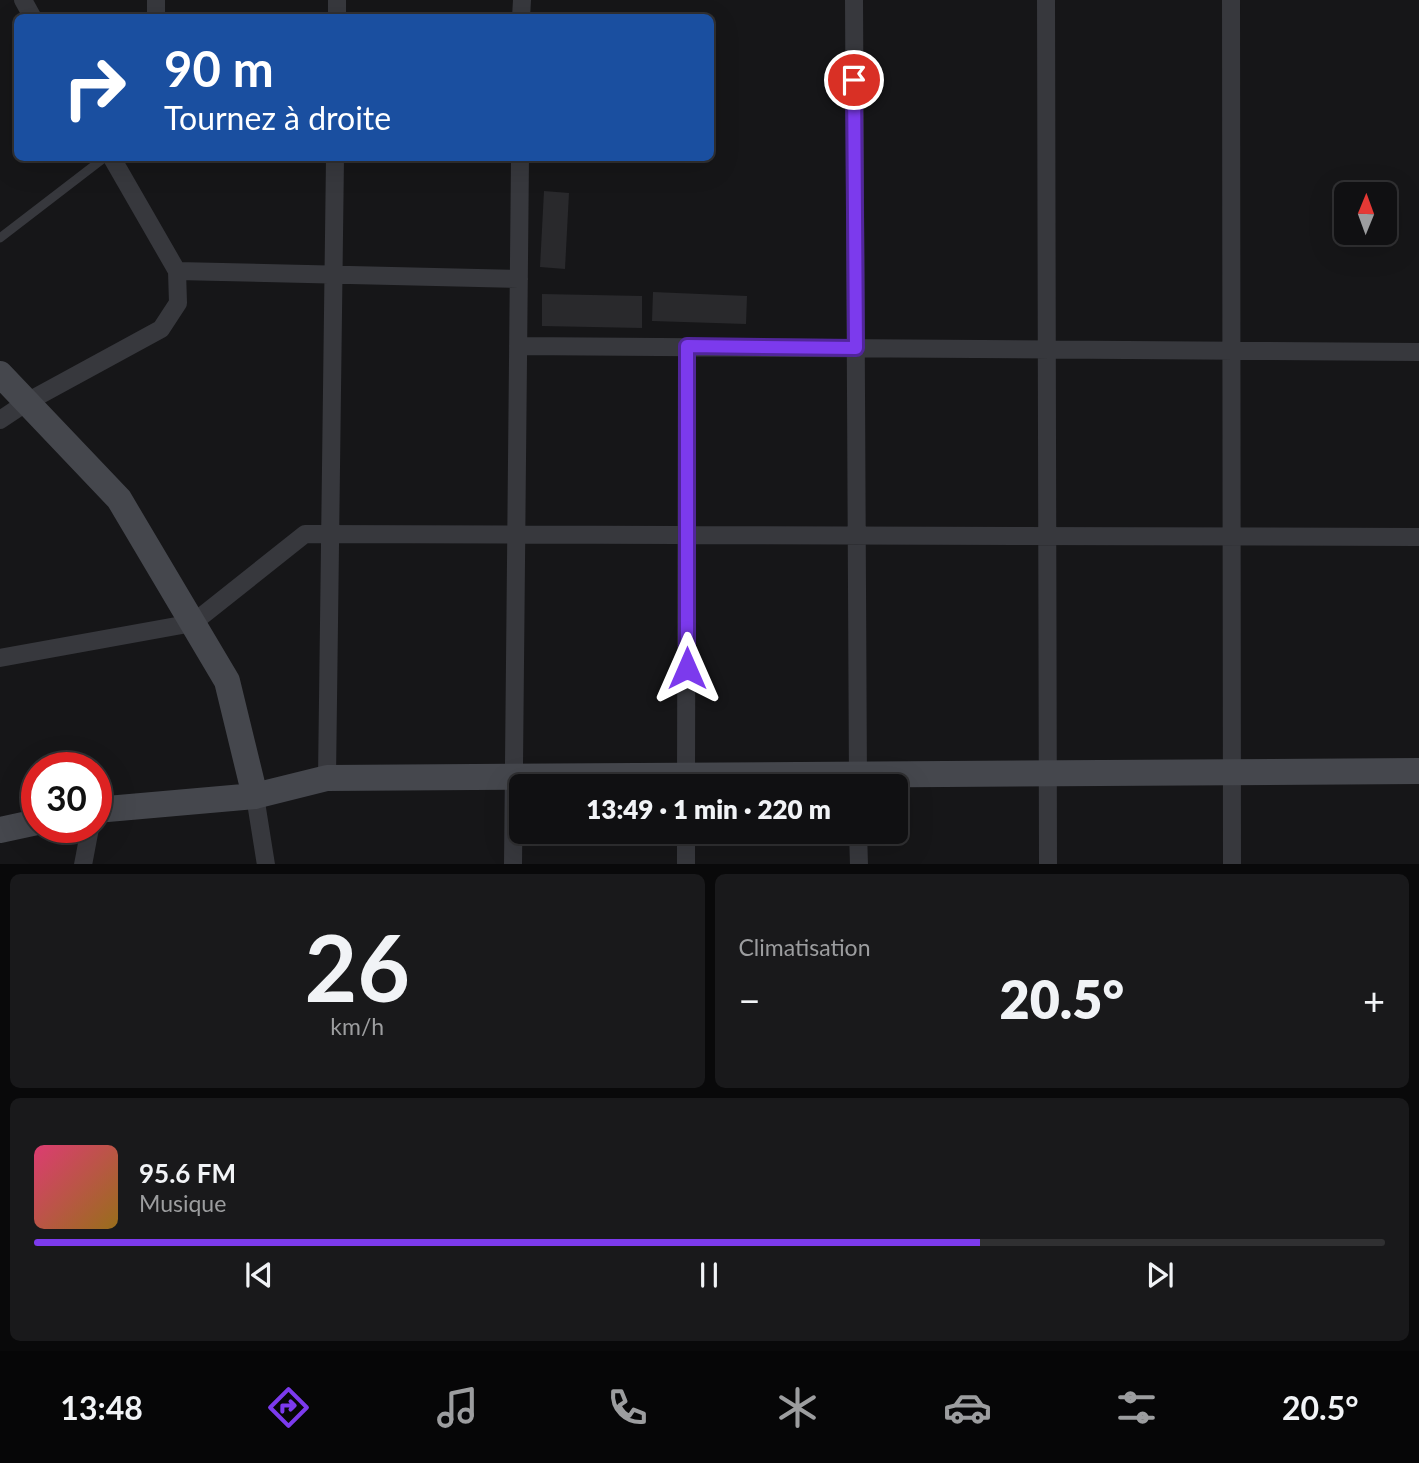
<!DOCTYPE html>
<html lang="fr">
<meta charset="utf-8">
<style>
:root{--surface:#101012;--page:#19191b;--text:#f1f3f6;--muted:#9c9d9f;--line:#303032;--accent:#7c3aed}
body{margin:0;font-family:Lato,sans-serif;background:var(--page);color:var(--text);height:100vh;display:flex;flex-direction:column;font-size:26px;white-space:nowrap}
*{box-sizing:border-box;margin:0}
p{font-size:23px;color:var(--muted)}
.icon{flex:none;width:38px;height:38px;fill:none;stroke:currentColor;stroke-width:2;stroke-linecap:round;stroke-linejoin:round}
.map{position:relative;height:864px;overflow:hidden}
.panel{display:flex;flex-direction:column;gap:10px;padding:10px;background:#09090a;flex:1}
.panel>*{flex:none}
.banner{position:absolute;left:14px;top:14px;width:700px;height:147px;border-radius:10px;box-shadow:0 7px 28px #0002,0 0 0 2px var(--line);background:#1a4fa0;color:#fff;overflow:hidden}
.needle{width:46px;rotate:1deg}
.tools{position:absolute;left:1334px;top:182px;display:grid;gap:14px}
.tools a{display:grid;place-items:center;width:63px;height:63px;border-radius:10px;background:var(--surface);box-shadow:0 7px 28px #0002,0 0 0 2px var(--line);font-size:35px}
.speed{position:absolute;left:21px;top:752px;display:flex;gap:14px;font-size:35px;font-weight:700;text-align:center}
.speed>*{display:grid;place-content:center;width:91px;height:91px;border-radius:50%;background:var(--surface);box-shadow:0 7px 28px #0002,0 0 0 2px var(--line);line-height:1}
.speed .limit{border:10px solid #d22;background:#fff;color:#111}
.pin{position:absolute;display:grid;place-items:center;width:60px;height:60px;color:#fff;margin:-30px;border:4px solid #fff;border-radius:50%;box-shadow:0 2px 7px #0007}
.me{position:absolute;width:77px;margin:-38px;rotate:0deg;stroke-linejoin:round;filter:drop-shadow(0 0 5px #0008)}
.turn{display:flex;align-items:center;gap:24px;height:147px;padding:0 35px;font-size:32px}
.turn .icon{width:91px;height:91px;stroke-width:2.5}
.turn b{display:block;font-size:49px;line-height:60px}
.big{font-size:52px;font-weight:800;line-height:1.1}
.panel .widget{flex:1;display:flex;flex-direction:column;justify-content:center;gap:10px;min-width:0;padding:0 24px;border-radius:10px;background:var(--page)}
.panel .dial{align-items:center;gap:0}
.dial b{font-size:91px;line-height:1}
.song{display:flex;align-items:center;gap:21px}
.cover{width:84px;height:84px;border-radius:10px;background:linear-gradient(135deg,hsl(340 70% 55%),hsl(40 70% 35%))}
.played{height:7px;border-radius:4px;background:linear-gradient(90deg,var(--accent) 70%,var(--line) 70%)}
.keys{display:flex;justify-content:space-around;direction:ltr}
.heat{display:flex;justify-content:space-between;align-items:center;font-size:38px;direction:ltr}
.panel .tiles{flex:1;display:grid;gap:10px;grid-template-columns:1fr 1fr}
.widget:last-child{grid-column:span 2}
.trip{position:absolute;left:509px;top:774px;width:399px;height:70px;border-radius:10px;background:var(--surface);box-shadow:0 7px 28px #0002,0 0 0 2px var(--line);font-weight:800;line-height:70px;text-align:center}
.tabs{display:flex;height:112px;justify-content:space-around;align-items:center;background:#060607;color:var(--muted)}
.tabs .icon{width:49px;height:49px}
.tabs .selected{color:var(--accent)}
.tabs b{font-size:32px;color:var(--text)}
.map>svg:first-child{display:block}
.building{fill:#29292c}
.lines{fill:none;stroke-linecap:round;stroke-linejoin:round}
.lane{stroke:#37383d;stroke-width:9}
.street{stroke:#37383d;stroke-width:18}
.secondary{stroke:#45474d;stroke-width:26}
.route-casing{stroke:#51269a;stroke-width:18}
.route{stroke:#7c3aed;stroke-width:12}
</style>
<div class="map">
<svg width="1419" height="865" viewBox="0 0 1419 865">
<rect width="100%" height="100%" fill="#161618"/>
<path class="building" d="M544,191L569,193L565,269L540,267Z
M653,292L747,296L746,324L652,321Z
M542,294L642,296V328L542,326Z"/>
<g class="lines">
<path class="lane" d="M0,238L104,158"/>
<path class="street" d="M23,0L33,18
M156,0V18
M854,0L858,784
M1046,0L1048,865
M1231,0L1232,865
M337,18V0
M521,18L522,0
M177,271L519,279
M518,346L1419,352
M0,420L27,402L161,329L178,303L177,271L112,158
M0,658L193,623L305,534L1419,537
M327,778L335,158
M686,784L687,346
M255,796L266,865
M858,831L859,865
M83,865L90,828
M513,865L520,158
M686,865V831"/>
<path class="secondary" d="M0,374L119,499L227,681L255,796
M96,810L255,796L327,778L1419,771
M0,830L37,822"/>
</g>
<g class="lines">
<defs>
<path id="route" d="M687,668V346L856,348L854,80"/>
</defs>
<use href="#route" class="route-casing"/>
<use href="#route" class="route"/>
</g>
</svg>
<div class="tools">
<a><svg class="needle" viewBox="-14 -14 28 28"><path d="M0-13l5 13h-10z" fill="#e53935"/><path d="M0 13l5-13h-10z" fill="#9c9d9f"/></svg></a>
</div>
<div class="speed"><div class="limit">30</div></div>
<div class="pin" style="left:854px;top:80px;background:#d93025"><svg class="icon" aria-label="arrive" viewBox="0 0 24 24"><path d="M6 21V4h12l-3 4 3 4H6"/></svg></div>
<svg class="me" style="left:687px;top:668px" viewBox="-20 -20 40 40"><path d="M0-17L14 15 0 8-14 15z" fill="#7c3aed" stroke="#fff" stroke-width="4"/></svg>
<div class="trip">13:49 · 1 min · 220 m</div>
<div class="banner">
<div class="turn"><svg class="icon" aria-label="right" viewBox="0 0 24 24"><path d="M7 20v-9h11M14 6l5 5-5 5"/></svg><div><b>90 m</b>Tournez à droite</div></div>
</div>
</div>
<section class="panel">
<div class="tiles">
<div class="widget dial"><b>26</b><p>km/h</p></div>
<div class="widget"><p>Climatisation</p>
<div class="heat"><a>−</a><b class="big">20.5°</b><a>+</a></div>
</div>
<div class="widget">
<div class="song"><i class="cover"></i><div><b>95.6 FM</b><p>Musique</p></div></div>
<div class="played"></div>
<div class="keys"><svg class="icon" aria-label="previous" viewBox="0 0 24 24"><path d="M18 5L8 12l10 7zM5 5v14"/></svg><svg class="icon" aria-label="pause" viewBox="0 0 24 24"><path d="M8 5v14M16 5v14"/></svg><svg class="icon" aria-label="next" viewBox="0 0 24 24"><path d="M6 5l10 7-10 7zM19 5v14"/></svg></div>
</div>
</div>
</section>
<nav class="tabs">
<b>13:48</b>
<svg class="icon selected" aria-label="directions" viewBox="0 0 24 24"><path d="M12 3l9 9-9 9-9-9zM9 14v-3h6M13 9l2 2-2 2"/></svg>
<svg class="icon" aria-label="music" viewBox="0 0 24 24"><path d="M9 18V5l10-2v13"/><circle cx="6" cy="18" r="3"/><circle cx="16" cy="16" r="3"/></svg>
<svg class="icon" aria-label="phone" viewBox="0 0 24 24"><path d="M5 4h4l2 5-3 2q2 4 5 5l2-3 5 2v4C11 20 4 13 5 4z"/></svg>
<svg class="icon" aria-label="climate" viewBox="0 0 24 24"><path d="M12 3v18M4 7l16 10M4 17L20 7"/></svg>
<svg class="icon" aria-label="car" viewBox="0 0 24 24"><path d="M5 17H2v-5l4-1 3-4h7l3 4 3 1v5h-3M9 17h6M6 11h13"/><circle cx="7" cy="17" r="2"/><circle cx="17" cy="17" r="2"/></svg>
<svg class="icon" aria-label="filters" viewBox="0 0 24 24"><path d="M4 7h16M4 17h16"/><circle cx="9" cy="7" r="2"/><circle cx="15" cy="17" r="2"/></svg>
<b>20.5°</b>
</nav>
